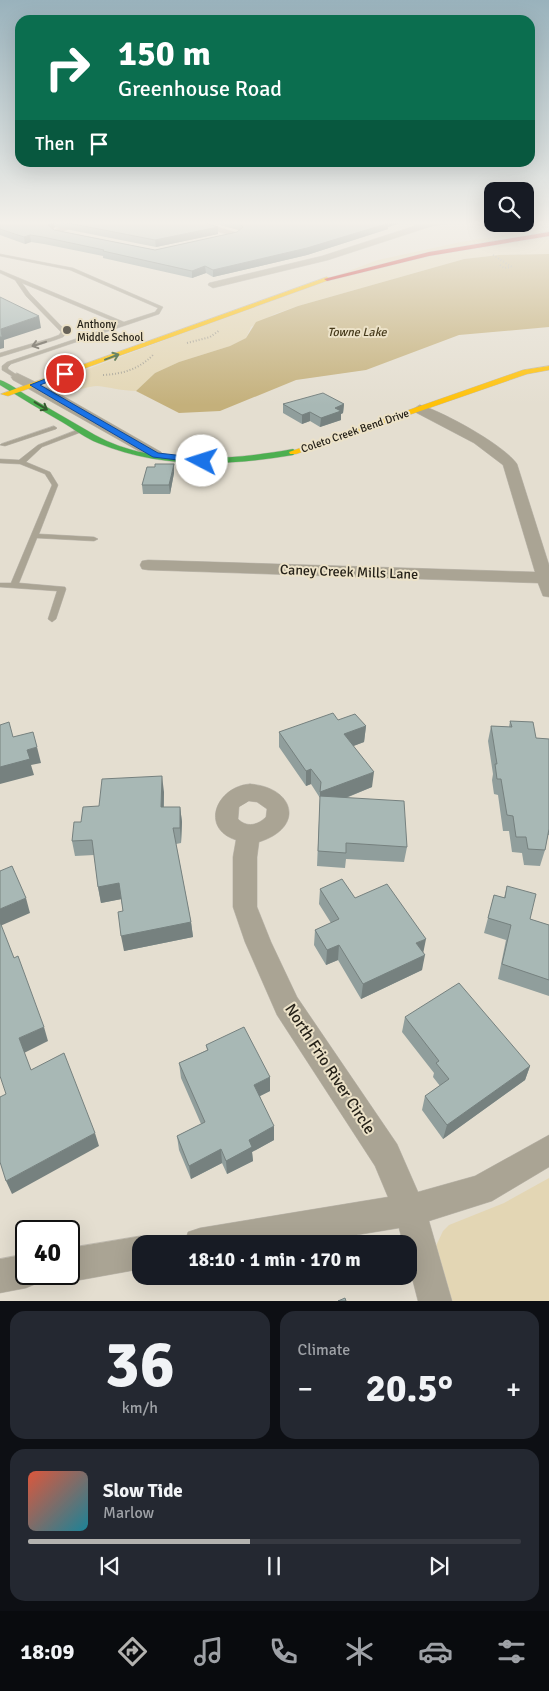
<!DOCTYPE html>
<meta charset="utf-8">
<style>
:root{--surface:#171b24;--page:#242831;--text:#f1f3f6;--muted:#9ea1a6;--line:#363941;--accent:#b3b2af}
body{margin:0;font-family:Signika,sans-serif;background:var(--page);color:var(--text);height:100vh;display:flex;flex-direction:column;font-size:19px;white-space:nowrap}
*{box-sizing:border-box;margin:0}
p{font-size:16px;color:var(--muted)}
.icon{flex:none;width:28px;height:28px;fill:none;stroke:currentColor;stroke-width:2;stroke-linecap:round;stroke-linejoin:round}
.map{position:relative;height:1301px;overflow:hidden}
.sheet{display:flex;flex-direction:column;gap:10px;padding:10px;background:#0d0f14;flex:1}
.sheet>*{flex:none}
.guide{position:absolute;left:15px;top:15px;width:520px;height:152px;border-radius:15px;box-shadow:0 5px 20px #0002;background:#0b6e4f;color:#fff;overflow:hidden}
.fabs{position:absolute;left:484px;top:182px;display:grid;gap:10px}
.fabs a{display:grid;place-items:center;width:50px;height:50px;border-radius:10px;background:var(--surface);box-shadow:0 5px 20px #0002;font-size:25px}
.speed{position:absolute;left:15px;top:1220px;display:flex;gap:10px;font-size:25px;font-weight:700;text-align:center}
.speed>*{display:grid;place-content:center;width:65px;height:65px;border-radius:50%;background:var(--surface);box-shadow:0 5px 20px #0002;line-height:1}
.speed .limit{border:2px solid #111;border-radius:8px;background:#fff;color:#111}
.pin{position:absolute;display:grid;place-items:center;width:42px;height:42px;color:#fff;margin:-21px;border:2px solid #fff;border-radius:50%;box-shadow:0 1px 5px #0007}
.me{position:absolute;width:55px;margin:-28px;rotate:275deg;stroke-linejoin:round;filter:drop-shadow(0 0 4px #0008)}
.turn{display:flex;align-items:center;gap:18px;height:105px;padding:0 20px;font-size:22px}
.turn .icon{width:65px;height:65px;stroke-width:2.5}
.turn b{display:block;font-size:35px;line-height:42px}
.then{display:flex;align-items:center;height:48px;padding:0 20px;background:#0003;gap:10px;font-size:19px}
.big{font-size:38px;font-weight:700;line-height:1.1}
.sheet .card{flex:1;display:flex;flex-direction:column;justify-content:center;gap:8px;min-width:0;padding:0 18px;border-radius:15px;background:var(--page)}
.sheet .dial{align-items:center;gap:0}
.dial b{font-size:65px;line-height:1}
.song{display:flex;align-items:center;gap:15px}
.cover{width:60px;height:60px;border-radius:8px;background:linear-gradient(135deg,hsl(10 70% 55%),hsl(190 70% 35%))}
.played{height:5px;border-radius:2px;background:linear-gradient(90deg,var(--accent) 45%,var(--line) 45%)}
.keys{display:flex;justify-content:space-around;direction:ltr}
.heat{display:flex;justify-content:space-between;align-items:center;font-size:28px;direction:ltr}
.sheet .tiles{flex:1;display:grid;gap:10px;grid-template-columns:1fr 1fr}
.card:last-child{grid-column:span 2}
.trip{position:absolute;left:132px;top:1235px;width:285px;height:50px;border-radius:15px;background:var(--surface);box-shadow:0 5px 20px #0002;font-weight:700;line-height:50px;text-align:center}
.tab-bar{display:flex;height:80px;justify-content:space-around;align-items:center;background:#090b0e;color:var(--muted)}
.tab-bar .icon{width:35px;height:35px}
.tab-bar .current{color:var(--accent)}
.tab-bar b{font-size:22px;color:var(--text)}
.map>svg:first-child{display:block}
.green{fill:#e3d6b4}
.water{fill:#c4b07b}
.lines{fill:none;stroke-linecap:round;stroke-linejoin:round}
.lane-casing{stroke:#c0bbb1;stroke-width:1}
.street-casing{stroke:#c0bbb1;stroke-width:1}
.fast-casing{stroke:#c0bbb1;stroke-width:1}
.slow-casing{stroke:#c0bbb1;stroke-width:1}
.jam-casing{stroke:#c0bbb1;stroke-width:1}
.path{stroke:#a5a194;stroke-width:2;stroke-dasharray:1 2;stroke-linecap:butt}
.lane{fill:#aaa494;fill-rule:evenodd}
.street{fill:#aaa494;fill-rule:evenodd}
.fast{fill:#4caf50;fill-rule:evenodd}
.slow{fill:#ffc107;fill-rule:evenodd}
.jam{fill:#c62828;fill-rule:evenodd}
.wall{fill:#909e9c}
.shaded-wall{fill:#76817f}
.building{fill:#a8b8b5;stroke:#76817f}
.oneway{stroke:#615c50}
.oneway2{stroke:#355a2e}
.route{fill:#1a73e8;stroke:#114b97}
.poi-dot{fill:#686358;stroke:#ece2c8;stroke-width:2}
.labels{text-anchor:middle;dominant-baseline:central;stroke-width:4;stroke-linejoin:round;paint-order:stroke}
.far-poi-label{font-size:11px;fill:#252118;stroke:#ece2c8;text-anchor:start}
.far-street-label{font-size:11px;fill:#252118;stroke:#ece2c8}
.far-water-label{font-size:12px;font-style:italic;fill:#463a1b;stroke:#ece2c8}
.street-label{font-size:14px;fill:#252118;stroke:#ece2c8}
.near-street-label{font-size:16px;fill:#252118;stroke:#ece2c8}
</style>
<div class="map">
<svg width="549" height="1301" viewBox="0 0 549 1301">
<rect width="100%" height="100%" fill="#e4ded0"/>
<path class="green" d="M535,230L549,232V254L499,255L464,259L298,306L275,314L251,327L246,338L230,346L179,362L155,373L136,391C122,391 110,387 97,386C89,386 81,390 74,390C67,391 65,389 58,391L48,384L378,260L461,242Z
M549,1178V1301H446L435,1248L443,1231L449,1225L504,1203Z"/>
<path class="water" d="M549,254V327L459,335L366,370L296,380L220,411L179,413L136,391L155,373L179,362L230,346L246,338L256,322L298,306L464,259L499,255Z"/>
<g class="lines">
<defs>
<path id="lane" d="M0,254L73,268L163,307L159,314L11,364L8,367V369L20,377L15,378L2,370V366L7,362L120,324L22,283L30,294L67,332L63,337L55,340L0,357V353L51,338L59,335L61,332L26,296L15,280L0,273V270L124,322L155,312L158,308L70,270L0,256Z
M54,426L57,428L56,429L5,446L0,445L1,444Z
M82,428L85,430L84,431L42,447L26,462L50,472L58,485L39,534L94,537L98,539L94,541L37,538L19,583L65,587L66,589L56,619L52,622L48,619L57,591L0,587V583H11L52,485L45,474L20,464L0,463V459L19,460L38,445Z"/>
<path id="street" d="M71,222H83L58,234L51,232Z
M185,222H201L241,234L237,237Z
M427,222H455L432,226L328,260L213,288L208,285L209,283L322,256Z
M17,373L56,392L161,452L163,455L156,459L151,458L13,380L11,377Z
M420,405C442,411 504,445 517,464L549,565V597L543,596L538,583L148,570L142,569L140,565L142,561L148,560L535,572L503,465L474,443L415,412L414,409Z
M250,784C294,787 306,827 259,842L257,857V907L271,942L297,997L397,1144L418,1192L475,1176L549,1135V1167L492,1201L429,1221L452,1301H418L409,1266V1244H403L399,1228L302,1244H184L188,1232L200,1228L388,1197L375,1166L277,1015L245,942L233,907V857L236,840C199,828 217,786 250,784ZM249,801L257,802L267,809L266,817C258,825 247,828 238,819L239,807Z
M141,1236L153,1241L154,1244H141V1269L69,1282L57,1277L56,1274H69V1248Z
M26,1254V1274H42L38,1283L26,1288L0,1293V1259Z"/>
<path id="fast" d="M0,380C9,383 18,390 26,395C49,408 72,422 95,435C152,467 232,460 293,449L297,452L293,455C228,466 160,469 98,443C85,438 74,429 62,422C41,410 21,398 0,385Z"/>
<path id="slow" d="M327,277L330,279L329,280L8,396L1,394Z
M549,366V370L527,374L296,454H290L289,452L523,370Z"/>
<path id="jam" d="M549,232V236L429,256L327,281L324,279L429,252Z"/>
</defs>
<use href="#lane" class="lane-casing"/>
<use href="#street" class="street-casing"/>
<use href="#fast" class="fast-casing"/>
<use href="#slow" class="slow-casing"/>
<use href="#jam" class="jam-casing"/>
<path class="path" d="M493,255L512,267
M500,265L504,268L511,267
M187,343L210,337L220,330
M103,375C123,374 139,369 153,355"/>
<use href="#lane" class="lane"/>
<use href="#street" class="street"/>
<use href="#fast" class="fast"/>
<use href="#slow" class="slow"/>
<use href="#jam" class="jam"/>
</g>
<path class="wall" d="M0,222H202L218,227V234L156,247L55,227L53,229L54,230L155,250L237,232L239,231L238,230L210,222H405L388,227V229L307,255L213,277L206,273L192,278L103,258V256L44,244L31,242L25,244L0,235Z
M283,404H344L343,413L341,414V420L320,427L310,421L302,424L283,413Z
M155,467L174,473L170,494H143L142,485Z
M338,720L366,726L364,742L353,746L372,787L346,798L407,847L404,862L346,859L345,868L317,866L320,798L311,784L306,786L279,747V732Z
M510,721L536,738L549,739V835H548L545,850L540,866L524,865L522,853L512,852L509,831H503L498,795L494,794L492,780L493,774L488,741L491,726L509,727Z
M164,792V807H180L182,822L181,843L176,844L191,922L193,937L124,951L123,911L121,899L101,903L98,887L94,855L75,856L72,841L81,822L99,806Z
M507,886L530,919L549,925V996L498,979L506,940L484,933L494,895L504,898Z
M320,889L355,898L423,952L422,970L361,999L338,960L326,965L314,945L315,930L331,923L319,904Z
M405,1017L530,1066L525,1080L443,1139L422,1110L425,1096L440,1086L433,1077L434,1073L402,1032Z
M206,1045L270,1077V1091L260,1096L274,1140L252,1152L253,1161L227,1174L222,1163L191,1179L179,1150L177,1136L201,1124L181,1078L179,1063L207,1050Z"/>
<path class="shaded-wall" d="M52,222H55V227L49,232L48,225Z
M385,222H405L388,227V229L307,255L213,277V270Z
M218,227V234L156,247L155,240Z
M30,235L31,242L25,244L24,237Z
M205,266L206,273L192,278V271Z
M39,316L41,328L4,340V348L0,349V337L1,329Z
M344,404L343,413L341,414V420L320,427L321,418L335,408Z
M310,412V421L302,424V415Z
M174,464V473L170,494L169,485Z
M366,726L364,742L343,750L344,734Z
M37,747L41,763L31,765L34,775L0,784V767L27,750Z
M311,769V784L306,786V771Z
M374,772L372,787L320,808V792Z
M162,776L164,792L163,823L161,807Z
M180,807L182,822L181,843L180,828Z
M119,883L122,899L101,903L98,887Z
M26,898L30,913L0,926V909Z
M191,922L193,937L124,951L121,936Z
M426,939L423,954L416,943Z
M339,945L338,960L326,965L327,950Z
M425,955L422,970L361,999L363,984Z
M44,1027L48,1041L24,1053L19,1038Z
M530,1066L525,1080L443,1139L447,1125Z
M270,1077V1091L254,1099V1085Z
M274,1126V1140L252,1152L253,1161L227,1174L226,1161L249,1140Z
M95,1133L99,1146L12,1194L6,1181Z
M221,1149L222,1163L191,1179L189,1166Z"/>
<path class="building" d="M0,222H52L48,225L54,230L155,250L237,232L243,227L238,223L236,222L389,223L307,248L213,270L205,266L192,271L103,251L104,250L43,237L30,235L24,237L0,229Z
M63,222H202L218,227L155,240Z
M0,297L39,316L1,329L2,337H0Z
M323,393L344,404L335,408L341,411L321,418L310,412L302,415L283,404Z
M155,464H174L169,485H142L147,467H155Z
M333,713L338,720L355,714L366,726L344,734L374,772L320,792L321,782L311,769L306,771L279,732Z
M510,721L533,722L536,738L549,739V829L545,850L528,849L526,837H516L513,816L507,815L501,779H497L495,764H497L491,726L512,727Z
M9,722L13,737L33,732L37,747L27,750L30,759L0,767V725Z
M162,776L161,807H180V828H173L191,922L121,936L118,912L123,911L119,883L98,887L92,840L72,841L74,822H81L83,807L99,806L102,779Z
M320,796L404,801L407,847L346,843V853L318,851Z
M12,866L26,898L0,909V871Z
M342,879L355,898L387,884L426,939L416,943L425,955L363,984L339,945L327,950L315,930L339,919L320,889Z
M507,886L536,894L530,919L549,925V980L502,964L511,925L488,918L494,895L505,898Z
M0,922L14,958L18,956L44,1027L19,1038L31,1070L64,1053L95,1133L6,1181L0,1162V1097L6,1094L0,1076Z
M459,983L530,1066L447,1125L425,1096L449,1079L436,1063L439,1061L405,1017Z
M244,1027L270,1077L254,1085L274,1126L249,1140L252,1147L226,1161L221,1149L189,1166L177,1136L205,1122L179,1063L208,1050L206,1045Z
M345,1298L346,1301H338Z"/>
<defs><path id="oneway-shaft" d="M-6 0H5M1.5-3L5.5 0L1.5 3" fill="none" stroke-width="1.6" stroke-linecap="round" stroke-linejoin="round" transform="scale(1.25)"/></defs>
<use class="oneway" href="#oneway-shaft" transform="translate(39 344) rotate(162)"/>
<g class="oneway2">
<use href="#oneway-shaft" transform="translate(112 357) rotate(-21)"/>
<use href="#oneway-shaft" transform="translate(41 406) rotate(31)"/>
</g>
<linearGradient id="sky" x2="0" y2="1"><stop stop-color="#99b2bc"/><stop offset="0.55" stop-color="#f3f0ea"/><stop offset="1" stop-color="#f3f0ea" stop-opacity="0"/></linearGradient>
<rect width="549" height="405" fill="url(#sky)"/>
<path class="route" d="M63,372L69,374L40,385L158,453L202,458L206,461L202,463L153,457L30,385Z"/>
<circle class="poi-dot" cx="67" cy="330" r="5"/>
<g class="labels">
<g class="far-poi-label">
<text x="77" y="324">Anthony<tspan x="77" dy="13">Middle School</tspan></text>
</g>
<g class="far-street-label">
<text transform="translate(355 431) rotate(-19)">Coleto Creek Bend Drive</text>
</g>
<g class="far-water-label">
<text x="357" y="332">Towne Lake</text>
</g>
<g class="street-label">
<text transform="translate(349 572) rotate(2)">Caney Creek Mills Lane</text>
</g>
<g class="near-street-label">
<text transform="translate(330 1069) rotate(57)">North Frio River Circle</text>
</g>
</g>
</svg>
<div class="fabs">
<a><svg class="icon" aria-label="search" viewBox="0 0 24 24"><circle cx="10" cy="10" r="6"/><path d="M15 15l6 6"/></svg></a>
</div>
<div class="speed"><div class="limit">40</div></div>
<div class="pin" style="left:65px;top:374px;background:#d93025"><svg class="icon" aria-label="arrive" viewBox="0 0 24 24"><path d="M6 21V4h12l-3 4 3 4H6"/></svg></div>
<svg class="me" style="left:202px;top:461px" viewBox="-20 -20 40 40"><circle r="19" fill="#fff"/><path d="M0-13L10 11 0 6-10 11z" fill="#1a73e8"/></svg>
<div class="trip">18:10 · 1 min · 170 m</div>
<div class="guide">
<div class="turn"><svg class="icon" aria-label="right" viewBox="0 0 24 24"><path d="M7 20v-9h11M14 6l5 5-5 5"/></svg><div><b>150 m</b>Greenhouse Road</div></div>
<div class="then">Then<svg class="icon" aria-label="arrive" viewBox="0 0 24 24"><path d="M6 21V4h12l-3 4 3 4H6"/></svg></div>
</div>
</div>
<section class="sheet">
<div class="tiles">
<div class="card dial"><b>36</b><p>km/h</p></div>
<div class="card"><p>Climate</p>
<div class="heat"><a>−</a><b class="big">20.5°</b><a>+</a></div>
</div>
<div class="card">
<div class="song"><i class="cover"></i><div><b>Slow Tide</b><p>Marlow</p></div></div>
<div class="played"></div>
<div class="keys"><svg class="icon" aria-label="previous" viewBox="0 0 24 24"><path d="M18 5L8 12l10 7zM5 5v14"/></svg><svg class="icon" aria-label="pause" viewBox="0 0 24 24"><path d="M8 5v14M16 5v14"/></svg><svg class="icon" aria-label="next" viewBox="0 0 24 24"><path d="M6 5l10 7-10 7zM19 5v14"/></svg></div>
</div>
</div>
</section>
<nav class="tab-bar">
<b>18:09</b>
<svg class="icon current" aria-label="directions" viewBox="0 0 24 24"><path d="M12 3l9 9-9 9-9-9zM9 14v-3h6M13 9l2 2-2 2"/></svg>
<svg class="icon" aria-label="music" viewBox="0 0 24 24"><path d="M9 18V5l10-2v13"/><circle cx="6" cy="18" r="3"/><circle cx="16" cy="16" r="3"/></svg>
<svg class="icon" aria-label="phone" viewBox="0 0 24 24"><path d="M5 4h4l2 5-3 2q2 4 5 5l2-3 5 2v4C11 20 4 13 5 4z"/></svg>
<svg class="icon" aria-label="climate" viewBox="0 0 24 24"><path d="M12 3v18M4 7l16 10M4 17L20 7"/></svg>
<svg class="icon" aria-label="car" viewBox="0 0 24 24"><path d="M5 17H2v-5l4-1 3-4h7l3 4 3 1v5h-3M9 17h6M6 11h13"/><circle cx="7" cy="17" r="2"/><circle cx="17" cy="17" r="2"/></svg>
<svg class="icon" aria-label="filters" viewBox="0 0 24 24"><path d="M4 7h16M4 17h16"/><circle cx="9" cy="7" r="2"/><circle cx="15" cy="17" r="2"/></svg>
</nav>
